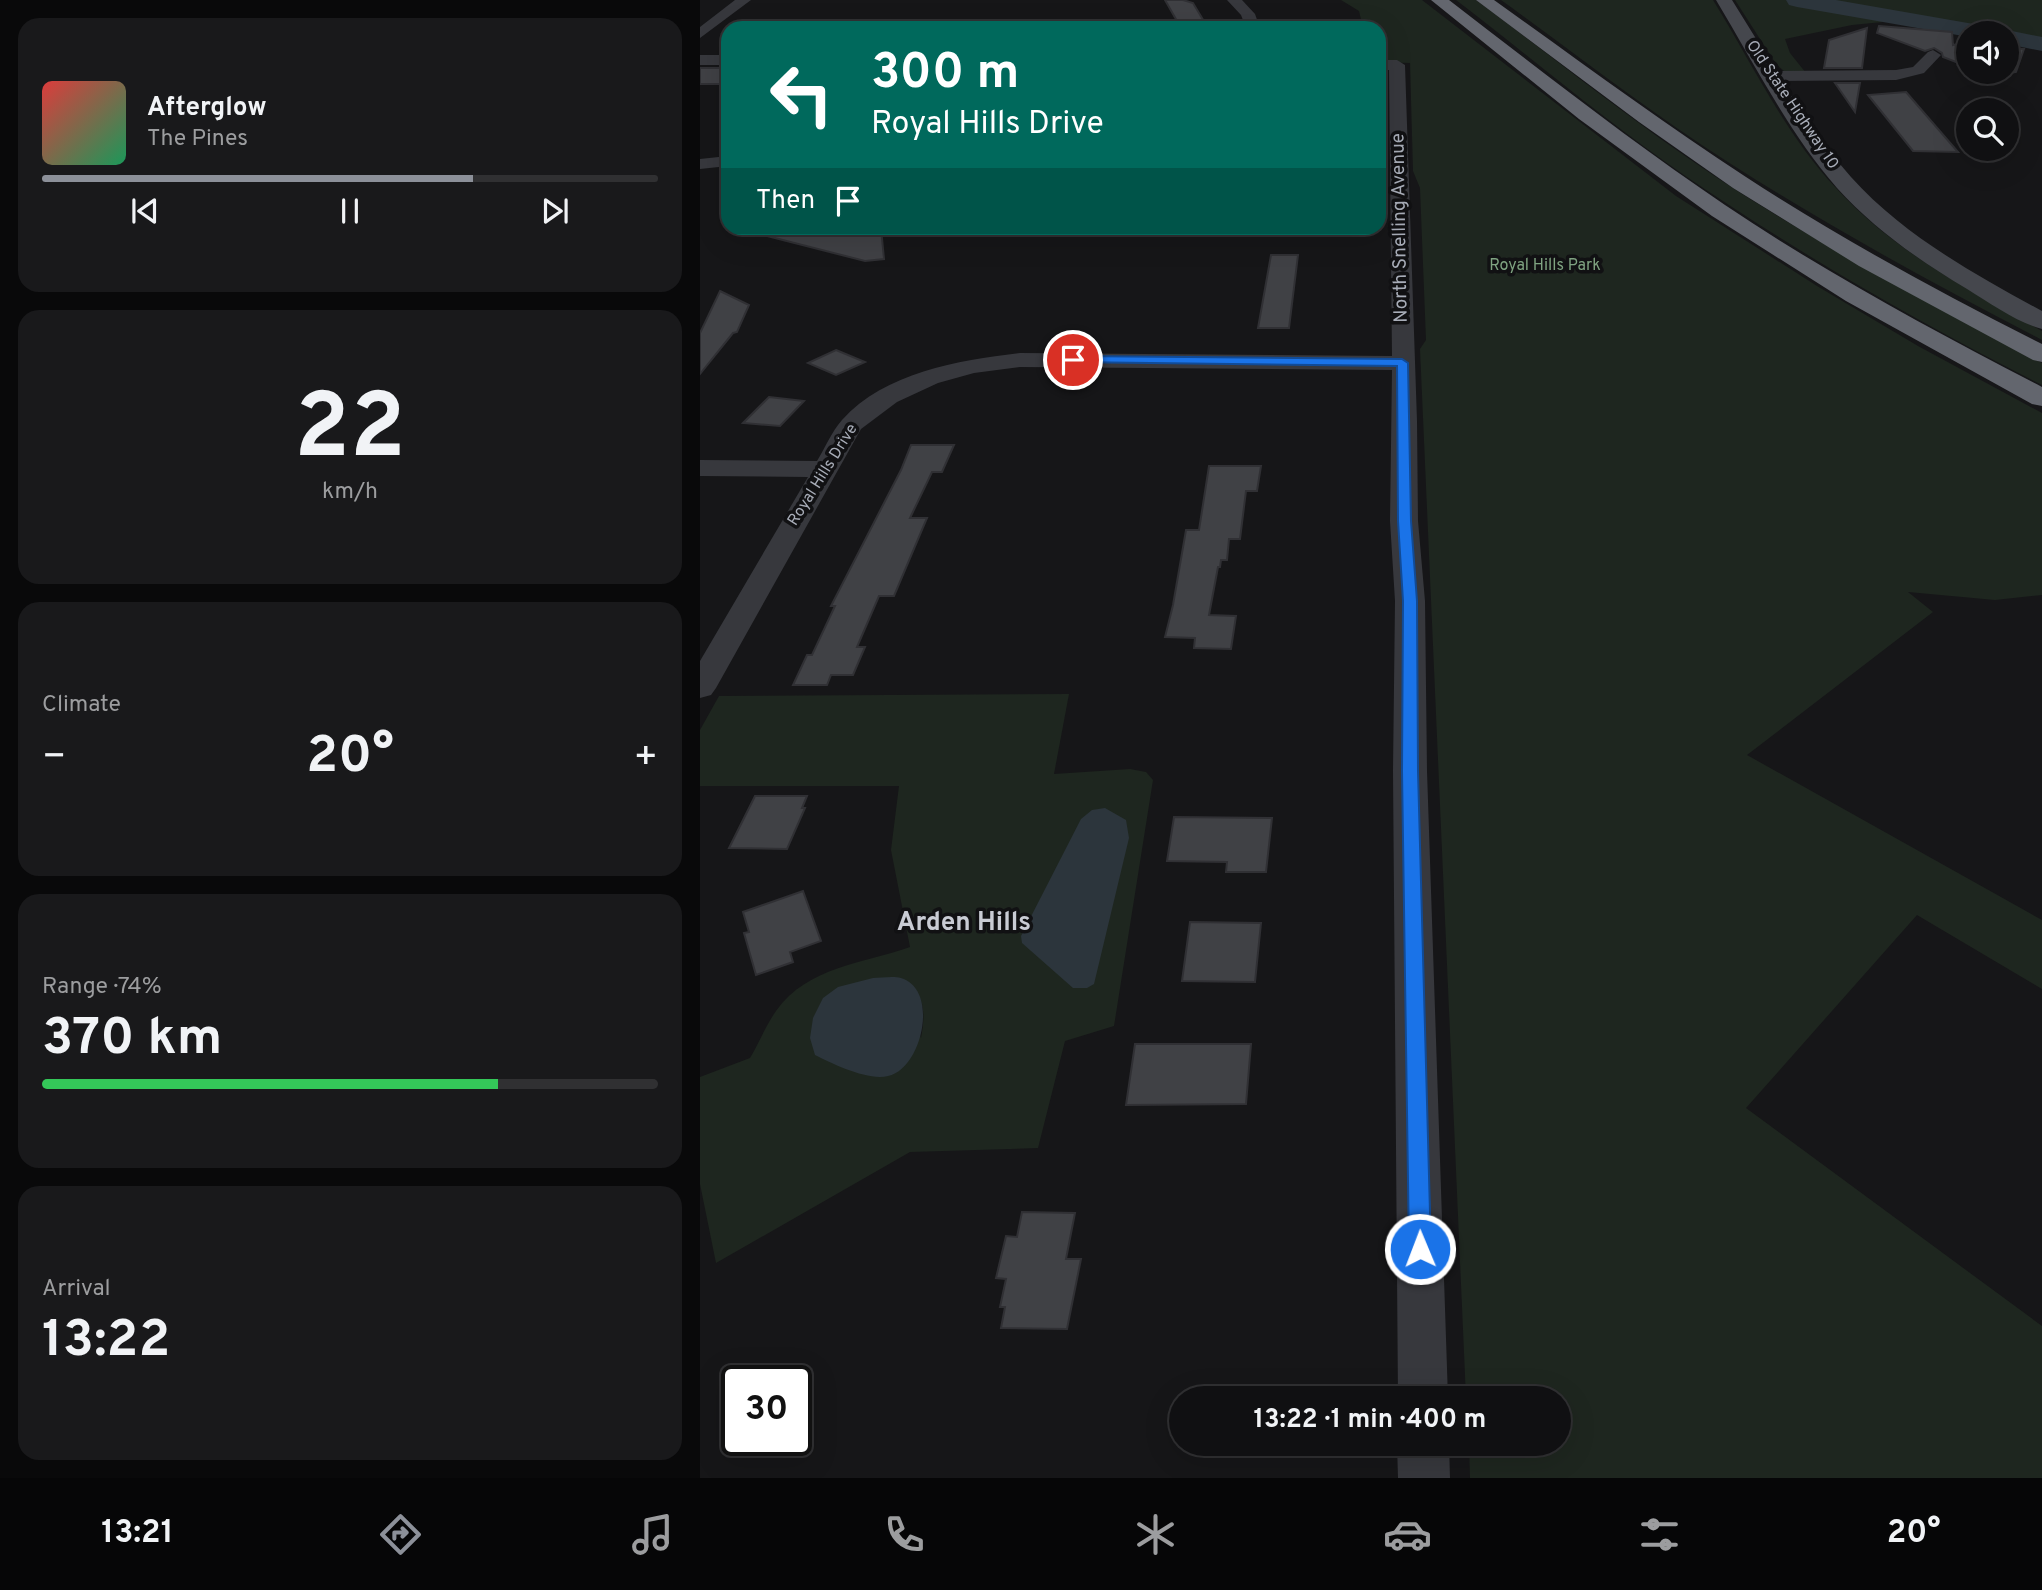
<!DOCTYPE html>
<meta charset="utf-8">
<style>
:root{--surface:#101012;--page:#19191b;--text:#f1f3f6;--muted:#9c9d9f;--line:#303032;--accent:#8c9099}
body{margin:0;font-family:Overpass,sans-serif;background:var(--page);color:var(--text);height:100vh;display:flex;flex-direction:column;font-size:26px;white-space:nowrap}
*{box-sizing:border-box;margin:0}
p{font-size:23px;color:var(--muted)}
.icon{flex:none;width:38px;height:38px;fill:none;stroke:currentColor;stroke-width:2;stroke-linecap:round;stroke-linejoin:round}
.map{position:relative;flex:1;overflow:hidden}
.side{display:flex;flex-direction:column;gap:18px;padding:18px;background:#09090a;width:700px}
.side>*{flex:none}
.hud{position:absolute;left:21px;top:21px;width:665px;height:214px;border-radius:21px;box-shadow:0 7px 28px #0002,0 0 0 2px var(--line);background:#00695c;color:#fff;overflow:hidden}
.buttons{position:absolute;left:1256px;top:21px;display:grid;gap:14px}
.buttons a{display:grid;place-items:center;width:63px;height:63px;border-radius:50%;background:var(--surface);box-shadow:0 7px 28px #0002,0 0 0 2px var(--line);font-size:35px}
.speed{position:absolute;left:21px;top:1365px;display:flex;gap:14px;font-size:35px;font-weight:700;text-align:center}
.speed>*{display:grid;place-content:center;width:91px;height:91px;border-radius:50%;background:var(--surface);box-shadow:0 7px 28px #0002,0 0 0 2px var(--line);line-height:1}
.speed .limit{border:4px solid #111;border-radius:10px;background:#fff;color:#111}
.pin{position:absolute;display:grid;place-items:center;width:60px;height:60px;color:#fff;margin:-30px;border:4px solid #fff;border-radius:50%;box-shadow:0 2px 7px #0007}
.me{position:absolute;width:77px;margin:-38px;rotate:359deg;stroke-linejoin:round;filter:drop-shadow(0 0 5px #0008)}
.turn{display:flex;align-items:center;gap:24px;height:147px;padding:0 35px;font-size:32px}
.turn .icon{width:91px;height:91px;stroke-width:2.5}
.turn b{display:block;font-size:49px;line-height:60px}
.then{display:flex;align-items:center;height:66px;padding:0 35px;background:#0003;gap:14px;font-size:26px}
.big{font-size:52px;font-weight:700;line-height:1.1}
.side .widget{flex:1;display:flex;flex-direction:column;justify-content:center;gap:10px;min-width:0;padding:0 24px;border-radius:21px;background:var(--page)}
.side .dial{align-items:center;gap:0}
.dial b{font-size:91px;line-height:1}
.song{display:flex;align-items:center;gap:21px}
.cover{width:84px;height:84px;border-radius:10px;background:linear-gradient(135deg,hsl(0 70% 55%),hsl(150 70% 35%))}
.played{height:7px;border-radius:4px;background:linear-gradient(90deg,var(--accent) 70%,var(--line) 70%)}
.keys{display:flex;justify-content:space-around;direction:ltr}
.heat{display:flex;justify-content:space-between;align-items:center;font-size:38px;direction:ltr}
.charge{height:10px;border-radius:5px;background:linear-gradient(90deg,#34c759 74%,var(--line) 0)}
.trip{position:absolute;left:469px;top:1386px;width:402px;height:70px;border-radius:35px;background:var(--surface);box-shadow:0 7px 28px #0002,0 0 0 2px var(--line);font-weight:700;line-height:70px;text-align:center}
.menu{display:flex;height:112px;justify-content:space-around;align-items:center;background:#060607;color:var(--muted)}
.menu .icon{width:49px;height:49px}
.menu .current{color:var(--accent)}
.menu b{font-size:32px;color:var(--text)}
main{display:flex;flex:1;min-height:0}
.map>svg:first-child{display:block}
.green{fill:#1e261f;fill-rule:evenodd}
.water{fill:#2c353c}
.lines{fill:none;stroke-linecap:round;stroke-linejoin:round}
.river{fill:#2c353c;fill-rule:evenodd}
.building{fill:#404145;stroke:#303034;stroke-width:2}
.street{fill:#37383d;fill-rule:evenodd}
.secondary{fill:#45474d;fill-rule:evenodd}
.highway{fill:#63666e;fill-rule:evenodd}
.route{fill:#1a73e8;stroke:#114b97;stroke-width:2}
.labels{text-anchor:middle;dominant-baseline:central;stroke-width:7;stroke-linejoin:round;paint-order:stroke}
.far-street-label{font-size:16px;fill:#a8adb8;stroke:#111113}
.far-park-label{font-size:16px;fill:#7fa381;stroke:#111113}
.street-label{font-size:19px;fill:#a8adb8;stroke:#111113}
.district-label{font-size:26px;font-weight:bold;fill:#c9ccd4;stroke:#111113}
</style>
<main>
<section class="side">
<div class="widget">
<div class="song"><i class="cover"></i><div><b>Afterglow</b><p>The Pines</p></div></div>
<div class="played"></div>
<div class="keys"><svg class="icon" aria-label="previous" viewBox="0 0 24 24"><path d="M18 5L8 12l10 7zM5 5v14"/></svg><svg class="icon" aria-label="pause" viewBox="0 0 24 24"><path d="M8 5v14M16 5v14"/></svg><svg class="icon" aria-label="next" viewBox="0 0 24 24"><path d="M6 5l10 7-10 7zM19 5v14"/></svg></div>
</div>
<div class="widget dial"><b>22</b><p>km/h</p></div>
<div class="widget"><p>Climate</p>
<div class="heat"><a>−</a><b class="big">20°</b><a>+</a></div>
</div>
<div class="widget"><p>Range · 74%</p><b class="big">370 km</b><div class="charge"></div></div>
<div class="widget"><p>Arrival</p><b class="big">13:22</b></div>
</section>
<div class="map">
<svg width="1342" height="1478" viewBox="0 0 1342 1478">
<rect width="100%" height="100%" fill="#161618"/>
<path class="green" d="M641,0H722L976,196L1117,286L1218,346L1342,413V595L1295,600L1208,592L1233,612L1047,755L1342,920V989L1217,915L1046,1108L1342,1326V1478H770L769,1444H859V1398H766L720,349L726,340L720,188L713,171L710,63L679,62V28H663L659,11Z
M756,0H776C863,65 949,135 1042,194C1139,255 1240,309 1342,363V385C1219,323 1098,253 984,175C905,121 832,58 756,0Z
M801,0H1013C1052,63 1085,134 1136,188C1192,250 1270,291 1342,331V340C1236,285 1131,228 1031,164C952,114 877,55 801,0Z
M1035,0H1342V48L1307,40V33H1276L1203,20L1152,25L1085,39L1090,53L1106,73L1084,71L1076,64Z
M369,694L354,774L430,769L446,772L453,780L414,1026L365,1041L338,1148L210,1152L16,1263L0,1184V1077L50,1058C59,1043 66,1025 76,1011C108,966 163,964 210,947L191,850L199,786H0V730L19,696ZM201,978C225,995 226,1010 221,1038Z"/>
<path class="water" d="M405,808L426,820L429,838L394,984L387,988H373L322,943L321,936L381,819L392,810Z
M173,978C181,978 193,976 201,978C240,990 222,1069 188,1076C168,1081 133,1064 115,1055L110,1038L113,1018L123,998L138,987Z"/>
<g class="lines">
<path class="river" d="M1086,0H1136L1285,26L1293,28L1297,33H1269V37L1097,7L1089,5Z
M1307,30L1342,37V51L1307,44V33H1298Z"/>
</g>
<path class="building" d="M465,0H483L493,3L508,28H481Z
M1179,26L1252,32L1253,45L1269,42V67L1243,57L1242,53L1234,48L1225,51L1177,33Z
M1167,28L1162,68H1124L1129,40Z
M1307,48L1324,49L1316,72L1295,76L1282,72H1307Z
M0,68H28V84H0Z
M1135,83H1160L1155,112Z
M1206,92L1258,152L1213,151L1168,95Z
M68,228H181L184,259L165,261L67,236Z
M571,255H598L589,328H558Z
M20,291L49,305L37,332L33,333L0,374V333Z
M136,350L165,362L136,375L108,363Z
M69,397L104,401L80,426L43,423Z
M211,445H254L242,472H232L210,518H227L194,596H179L157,647H165L153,675H131L127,685H93L107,655H112L135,606H131L201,470Z
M509,466H561L557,491H546L540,539H529L527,560H521L520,567H518L509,615L536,616L531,649L494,648L495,638L465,637L473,605L486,530H499Z
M55,796H107L102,808H105L87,849L29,848Z
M474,817L572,818L566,872H526L527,862L467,861Z
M103,891L121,941L90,952L93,962L56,975L44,933L49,932L43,912Z
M490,922L561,923L555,982L482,981Z
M435,1044H551L546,1104L426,1105Z
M322,1212L375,1213L366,1259H381L367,1329L301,1328L305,1307H300L306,1279L296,1278L306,1236L317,1237Z"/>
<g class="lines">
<path class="street" d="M35,0H51L0,38V27Z
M527,0H542L555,14L560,28H546L541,15Z
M245,20L250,21L252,24L250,27L231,28Z
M1233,50L1241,55L1224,73L1196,80L1072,81L1064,76L1072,71L1196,70L1213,67L1228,52Z
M0,55H28V65H0Z
M679,60H697L705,65L717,421L718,521L725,601L727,771L748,1398H698L693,771L695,601L690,521L692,370L320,367L274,373L238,383L197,402L161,429L16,688L11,695L0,698V661L108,477L0,476V460L117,461C125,448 132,431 142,420C185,372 260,360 320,353L692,356L689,70H679Z
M28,156V166L0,169V159Z
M697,1444H749L750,1478H698Z"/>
<path class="secondary" d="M1016,0H1032C1070,60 1104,123 1151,177C1203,235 1274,274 1342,311V329C1316,322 1290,303 1267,289C1220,261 1174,229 1137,188C1088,132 1054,63 1016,0Z"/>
<path class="highway" d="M731,0H749C840,70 930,141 1025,205C1126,273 1234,331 1342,387V406L1332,404L1146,301L1012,216L879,119Z
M776,0H794C878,60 960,121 1046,177C1141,239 1241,293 1342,344V362L1333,360L1159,266L1033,188L939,122Z"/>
</g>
<path class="route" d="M373,356L702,359L708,363L711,521L717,601L718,771L731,1249L728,1257L720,1260L712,1257L709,1249L702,771L703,601L698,521L697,366L369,362L367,360Z"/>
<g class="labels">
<g class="far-street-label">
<text transform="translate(1092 105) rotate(56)">Old State Highway 10</text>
<text transform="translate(123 475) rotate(-58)">Royal Hills Drive</text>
</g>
<g class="far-park-label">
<text x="845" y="266">Royal Hills Park</text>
</g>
<g class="street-label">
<text transform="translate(700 228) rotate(-91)">North Snelling Avenue</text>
</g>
<g class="district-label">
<text x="264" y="923">Arden Hills</text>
</g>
</g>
</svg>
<div class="buttons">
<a><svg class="icon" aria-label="sound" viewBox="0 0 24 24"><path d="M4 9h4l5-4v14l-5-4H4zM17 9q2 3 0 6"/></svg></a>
<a><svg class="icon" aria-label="search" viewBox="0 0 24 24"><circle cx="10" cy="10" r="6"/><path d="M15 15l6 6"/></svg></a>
</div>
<div class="speed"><div class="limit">30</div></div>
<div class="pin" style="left:373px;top:360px;background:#d93025"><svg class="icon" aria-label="arrive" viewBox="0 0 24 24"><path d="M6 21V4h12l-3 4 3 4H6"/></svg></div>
<svg class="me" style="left:720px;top:1249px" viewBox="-20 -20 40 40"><circle r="17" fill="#1a73e8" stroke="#fff" stroke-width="3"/><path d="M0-11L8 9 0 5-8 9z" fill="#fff"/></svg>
<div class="trip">13:22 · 1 min · 400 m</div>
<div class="hud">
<div class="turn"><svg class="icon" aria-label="left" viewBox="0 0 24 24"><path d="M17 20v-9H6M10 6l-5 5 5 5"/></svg><div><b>300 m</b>Royal Hills Drive</div></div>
<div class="then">Then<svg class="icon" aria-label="arrive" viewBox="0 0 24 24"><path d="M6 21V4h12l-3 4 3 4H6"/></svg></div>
</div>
</div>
</main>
<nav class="menu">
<b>13:21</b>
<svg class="icon current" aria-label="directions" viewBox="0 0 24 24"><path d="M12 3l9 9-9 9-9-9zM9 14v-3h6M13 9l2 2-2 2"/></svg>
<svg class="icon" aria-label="music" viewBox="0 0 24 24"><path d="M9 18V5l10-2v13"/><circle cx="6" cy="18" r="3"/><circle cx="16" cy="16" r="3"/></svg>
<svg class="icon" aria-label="phone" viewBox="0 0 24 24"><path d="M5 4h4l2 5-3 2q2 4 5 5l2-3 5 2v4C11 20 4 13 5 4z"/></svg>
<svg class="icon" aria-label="climate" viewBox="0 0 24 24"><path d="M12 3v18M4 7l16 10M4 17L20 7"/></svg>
<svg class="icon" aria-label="car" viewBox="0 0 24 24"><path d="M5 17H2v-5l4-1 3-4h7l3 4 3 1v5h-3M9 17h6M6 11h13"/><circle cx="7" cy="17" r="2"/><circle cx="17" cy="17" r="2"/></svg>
<svg class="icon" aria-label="filters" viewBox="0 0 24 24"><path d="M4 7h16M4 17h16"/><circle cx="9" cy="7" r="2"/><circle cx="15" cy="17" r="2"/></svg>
<b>20°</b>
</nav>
